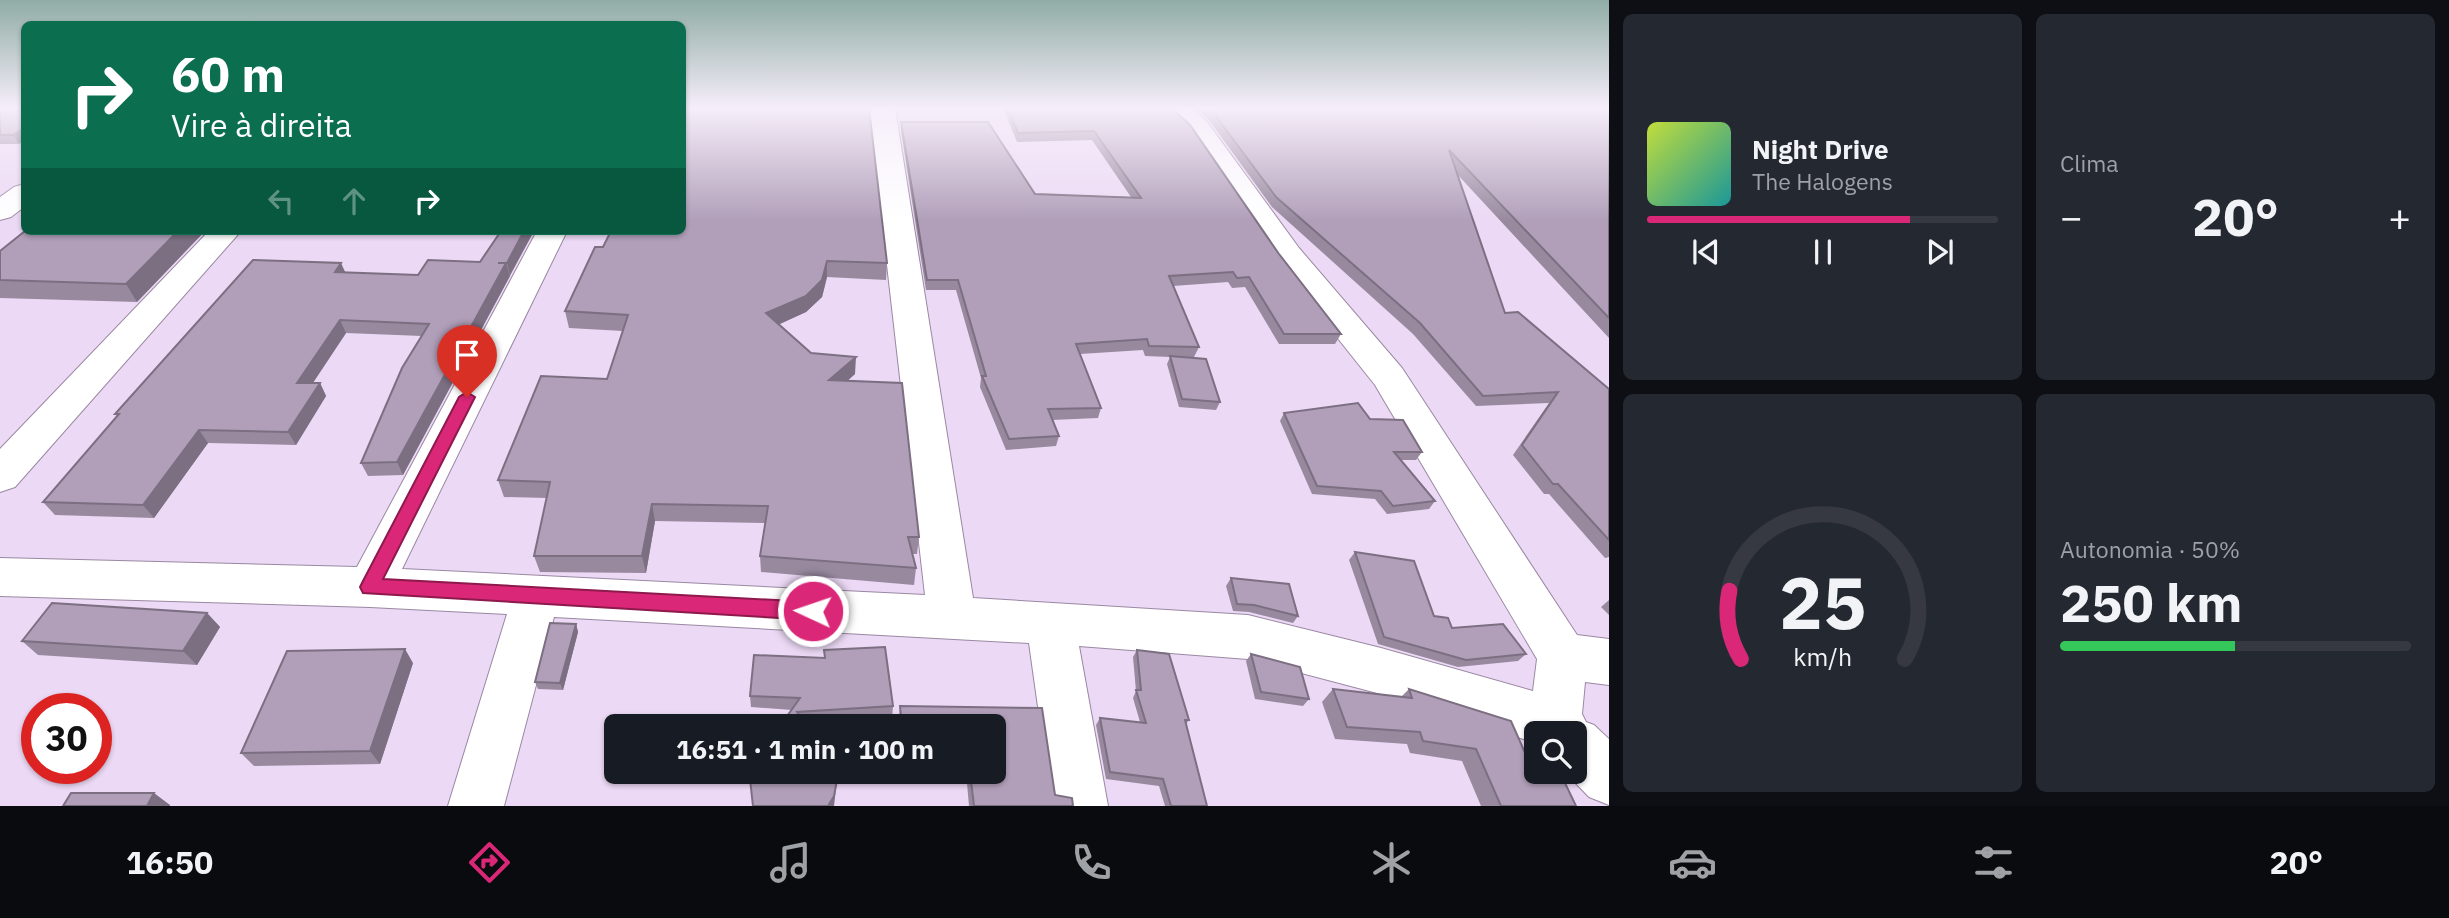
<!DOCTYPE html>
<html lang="pt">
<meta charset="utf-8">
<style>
:root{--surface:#171b24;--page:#242831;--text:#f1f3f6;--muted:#9ea1a6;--line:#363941;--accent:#db2777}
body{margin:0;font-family:"IBM Plex Sans",sans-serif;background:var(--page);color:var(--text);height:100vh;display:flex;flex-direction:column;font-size:26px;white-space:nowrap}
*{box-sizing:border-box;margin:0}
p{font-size:23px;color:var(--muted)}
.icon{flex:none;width:38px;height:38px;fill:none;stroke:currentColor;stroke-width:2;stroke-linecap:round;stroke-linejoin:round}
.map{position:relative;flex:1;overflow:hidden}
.drawer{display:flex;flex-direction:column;gap:14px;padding:14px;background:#0d0f14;width:840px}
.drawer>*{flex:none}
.hud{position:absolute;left:21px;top:21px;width:665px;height:214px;border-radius:10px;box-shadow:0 2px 5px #0004;background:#0b6e4f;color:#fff;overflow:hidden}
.tools{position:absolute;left:1524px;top:721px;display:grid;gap:14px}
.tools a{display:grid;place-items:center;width:63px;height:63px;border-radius:10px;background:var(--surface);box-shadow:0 2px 5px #0004;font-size:35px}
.speed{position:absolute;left:21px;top:693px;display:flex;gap:14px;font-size:35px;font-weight:700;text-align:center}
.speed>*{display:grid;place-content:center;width:91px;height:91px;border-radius:50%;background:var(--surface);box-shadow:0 2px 5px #0004;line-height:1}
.speed .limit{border:10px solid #d22;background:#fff;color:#111}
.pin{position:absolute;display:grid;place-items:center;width:60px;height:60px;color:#fff;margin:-72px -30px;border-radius:50% 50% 50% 0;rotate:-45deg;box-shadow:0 0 7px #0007}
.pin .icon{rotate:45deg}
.me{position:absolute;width:77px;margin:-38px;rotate:273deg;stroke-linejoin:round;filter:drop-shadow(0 0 5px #0008)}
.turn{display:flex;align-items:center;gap:24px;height:147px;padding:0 35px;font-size:32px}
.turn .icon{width:91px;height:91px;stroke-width:2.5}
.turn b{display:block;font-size:49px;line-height:60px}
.lanes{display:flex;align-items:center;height:66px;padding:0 35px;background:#0003;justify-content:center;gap:35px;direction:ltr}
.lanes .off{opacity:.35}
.big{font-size:52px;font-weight:700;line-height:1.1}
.drawer .widget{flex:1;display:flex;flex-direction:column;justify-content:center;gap:10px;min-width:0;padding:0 24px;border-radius:10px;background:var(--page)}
.drawer .dial{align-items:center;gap:0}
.dial svg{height:182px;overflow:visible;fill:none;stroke:var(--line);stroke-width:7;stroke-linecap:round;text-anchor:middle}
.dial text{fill:var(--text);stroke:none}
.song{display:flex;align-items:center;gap:21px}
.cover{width:84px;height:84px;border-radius:10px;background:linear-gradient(135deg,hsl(70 70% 55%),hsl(180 70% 35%))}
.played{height:7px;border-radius:4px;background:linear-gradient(90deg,var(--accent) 75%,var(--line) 75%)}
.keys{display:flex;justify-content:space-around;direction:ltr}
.heat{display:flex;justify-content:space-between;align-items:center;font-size:38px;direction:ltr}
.charge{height:10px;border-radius:5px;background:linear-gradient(90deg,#34c759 50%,var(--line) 0)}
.drawer .tiles{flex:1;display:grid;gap:14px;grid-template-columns:repeat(2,1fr)}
.trip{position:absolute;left:604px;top:714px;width:402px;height:70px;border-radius:10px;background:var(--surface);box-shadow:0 2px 5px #0004;font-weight:700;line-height:70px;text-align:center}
.tabs{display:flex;height:112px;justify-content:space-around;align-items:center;background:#090b0e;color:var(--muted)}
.tabs .icon{width:49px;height:49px}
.tabs .active{color:var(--accent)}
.tabs b{font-size:32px;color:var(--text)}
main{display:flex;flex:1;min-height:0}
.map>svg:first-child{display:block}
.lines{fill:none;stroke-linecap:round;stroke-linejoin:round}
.minor-casing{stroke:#9a88a2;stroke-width:2}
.minor{fill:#fff;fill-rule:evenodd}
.wall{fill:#98899f}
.shaded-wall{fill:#7c6f82}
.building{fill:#b19fb9;stroke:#7c6f82;stroke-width:2}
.route{fill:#db2777;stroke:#8e194d;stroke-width:2}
</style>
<main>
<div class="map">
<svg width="1609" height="806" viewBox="0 0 1609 806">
<rect width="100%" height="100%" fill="#ecd9f5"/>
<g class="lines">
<defs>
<path id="minor" d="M869,108H895L973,598L1248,615L1381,648L1533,691L1537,659L1375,385L1277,262L1189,133L1163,108H1191L1207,122L1299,248L1402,368L1577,635L1609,639V685L1585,682L1582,714L1586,722L1594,725L1609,739V805L1589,797L1565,772H1575V733H1536V743L1381,694L1248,659L1079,646L1108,806H1052L1029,643L554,617L504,806H448L507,614L370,607L0,596V558L357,567L537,231H567L402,569L925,595Z
M24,184V207L11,217L0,220V197L14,187Z
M209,231H241L15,487L0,492V449Z"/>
</defs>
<use href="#minor" class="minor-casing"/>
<use href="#minor" class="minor"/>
</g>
<path class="wall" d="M0,108L19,144H0Z
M1003,108H1172L1279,254L1341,334L1335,344H1279L1245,287L1232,288L1228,282L1173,286L1199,347L1194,357H1181L1220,402L1216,410L1179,407L1167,364L1170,357L1145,356L1143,350L1080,354L1101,408L1098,418L1052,420L1059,436L1056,446L1006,450L980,387L981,378L956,290H926L901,131V122L1035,194L1131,197L1092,140L1017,142Z
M1194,108H1609V338L1457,174L1505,313L1609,389V557L1605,558L1549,494H1544L1513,455L1549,403L1476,406L1413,334L1272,207L1209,120Z
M205,231L137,302L0,298V251Z
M501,231H534L403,475L368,476L361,463L422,336L346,333L313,383H320L326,396L296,445L208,443L154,518L55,515L43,502L117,416L115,414L345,273L418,275L480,262Z
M603,247L887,263L886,280L827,277L822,297L806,312L779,324L811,353L855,374L847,381L919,537L917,554H912L916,568L914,585L761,572L760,556L766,523L655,521L646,573L540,572L534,556L547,498L504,497L498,480L607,379L623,331L569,328L565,311Z
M1284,413L1370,419L1422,452L1416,460H1401L1435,501L1429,509L1387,514L1375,499L1312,494L1280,421Z
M1355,552L1434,616L1452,628L1526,654L1518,661L1458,667L1378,644L1349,560Z
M1231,578L1298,616L1293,623L1249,612L1233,611L1226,586Z
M1609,600V615L1601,607Z
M207,613L220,627L197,665L38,655L22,641Z
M576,624L578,632L563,690L538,689L535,682Z
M824,650L893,706L892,718L805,723L792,710L751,707L750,696L824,658Z
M1137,650L1189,720L1186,724L1207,806H1165L1159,786L1106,779L1096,725L1100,718L1140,722L1133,698L1136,691L1133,657Z
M1251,654L1309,699L1303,706L1255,699L1246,661Z
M413,663L380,764L254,766L241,753Z
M1333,689L1401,697L1409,689L1537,780L1576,806H1481L1462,761L1410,753L1407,744L1335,739L1322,702Z
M900,706L1042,708L1055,795L1072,798L1073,806H969L966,772H994V726H899V718Z"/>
<path class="shaded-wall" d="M24,128V141L19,144L13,135Z
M178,231H205L137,302L126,284Z
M524,231H534L510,275L507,263Z
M827,261V277L822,297L806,312L767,330L766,313Z
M341,263L347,276L335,272Z
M506,263L510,276L403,475L397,462Z
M340,320L346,333L304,396L297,383Z
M856,357L855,374L829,397V380Z
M320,383L326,396L296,445L288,432Z
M199,430L208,443L154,518L143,505Z
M652,504L655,521L646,573L642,556Z
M207,613L220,627L197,665L183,651Z
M576,624L578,632L563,690L560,683Z
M405,649L413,663L380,764L370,751Z
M837,780L834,806H828Z
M154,793L170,805V806H147Z"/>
<path class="building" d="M0,108H24V128L13,135H0Z
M682,108H869L887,263L827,261L822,280L806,296L766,313L811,353L856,357L829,380L902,383L919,537H908L916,568L760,556L768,506L652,504L642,556H534L550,482L498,480L541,376L607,379L628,315L565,311L595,247H603L611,231H682Z
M1008,108H1172L1190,125L1279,254L1341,334H1284L1249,277L1237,278L1233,272L1169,276L1199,347L1149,346L1147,339L1076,344L1101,408L1048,409L1059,436L1009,439L982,376H986L958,280H927L901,122H988L1035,194L1141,198L1094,131L1018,133Z
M1208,108H1609V318L1449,150L1505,313L1518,312L1609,389V540L1558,484H1553L1522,445L1558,392L1483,396L1420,323L1276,197L1212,111Z
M25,231H178L126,284L0,280V251Z
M501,231H524L507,263H498H506L397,462L361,463L402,368L429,324L340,320L297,383H320L288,432L199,430L143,505L43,502L119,414H115L253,260L341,263L335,272L418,275L428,260L480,262Z
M1170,356L1206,359L1220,402L1182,399Z
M1358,403L1370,419L1403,420L1422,452H1394L1435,501L1393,506L1381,491L1317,486L1284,413Z
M1355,552L1414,561L1434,616L1448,618L1452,628L1503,624L1526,654L1466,660L1384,637Z
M1231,578L1289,584L1298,616L1254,605L1237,604Z
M52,603L207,613L183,651L22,641Z
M550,623L576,624L560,683L535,682Z
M885,647L893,706L797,712L807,726H780L800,698L750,696L754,655L825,658L824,650Z
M405,649L370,751L241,753L287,651Z
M1137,650L1169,654L1189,720H1185L1207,806H1171L1163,779L1110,772L1100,718L1146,723L1136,690H1141Z
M1251,654L1300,667L1309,699L1261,692Z
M1333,689L1412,698L1409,689L1511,721L1537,780L1565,783L1576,806H1501L1476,749L1423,741L1420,732L1347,727Z
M900,706L1042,708L1055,795L1072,798L1073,806H974L970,772H994V726H902Z
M751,772H835L837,780L834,796L828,806H753L750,779Z
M71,793H154L147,806H63Z"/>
<linearGradient id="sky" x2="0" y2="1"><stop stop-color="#90aca5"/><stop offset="0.49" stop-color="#f6eefa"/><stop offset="1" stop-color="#f6eefa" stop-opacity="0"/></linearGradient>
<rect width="1609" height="221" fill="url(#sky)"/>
<path class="route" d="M467,392L475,397L383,579L813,602L820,605L823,611L820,617L813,620L363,593L360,587L363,581L459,397Z"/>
</svg>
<div class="tools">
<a><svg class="icon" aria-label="search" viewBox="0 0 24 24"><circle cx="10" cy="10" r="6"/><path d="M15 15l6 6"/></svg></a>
</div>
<div class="speed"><div class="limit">30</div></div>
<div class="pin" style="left:467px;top:397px;background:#d93025"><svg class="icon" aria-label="arrive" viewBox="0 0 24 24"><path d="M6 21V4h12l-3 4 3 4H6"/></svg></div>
<svg class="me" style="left:813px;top:611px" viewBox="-20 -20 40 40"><circle r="17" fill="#db2777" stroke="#fff" stroke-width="3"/><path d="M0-11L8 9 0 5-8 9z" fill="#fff"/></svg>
<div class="trip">16:51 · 1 min · 100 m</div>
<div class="hud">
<div class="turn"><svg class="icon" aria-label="right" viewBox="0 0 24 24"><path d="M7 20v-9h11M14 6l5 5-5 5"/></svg><div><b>60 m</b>Vire à direita</div></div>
<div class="lanes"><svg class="icon off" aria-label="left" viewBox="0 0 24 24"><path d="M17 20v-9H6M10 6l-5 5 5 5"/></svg><svg class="icon off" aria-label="ahead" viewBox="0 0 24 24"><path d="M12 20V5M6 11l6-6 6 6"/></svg><svg class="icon" aria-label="right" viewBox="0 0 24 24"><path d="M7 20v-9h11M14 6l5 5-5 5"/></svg></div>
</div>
</div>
<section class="drawer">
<div class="tiles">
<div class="widget">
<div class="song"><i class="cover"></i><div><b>Night Drive</b><p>The Halogens</p></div></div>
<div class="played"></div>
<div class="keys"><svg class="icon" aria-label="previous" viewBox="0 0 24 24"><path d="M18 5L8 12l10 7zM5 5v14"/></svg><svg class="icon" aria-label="pause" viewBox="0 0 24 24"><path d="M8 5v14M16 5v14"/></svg><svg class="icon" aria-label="next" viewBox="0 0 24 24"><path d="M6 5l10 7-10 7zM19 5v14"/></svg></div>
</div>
<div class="widget"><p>Clima</p>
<div class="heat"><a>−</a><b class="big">20°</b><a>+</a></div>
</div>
<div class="widget dial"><svg viewBox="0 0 100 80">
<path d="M14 69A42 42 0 1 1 86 69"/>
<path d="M14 69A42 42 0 0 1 9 39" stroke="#db2777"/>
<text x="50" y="56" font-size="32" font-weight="700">25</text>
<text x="50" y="72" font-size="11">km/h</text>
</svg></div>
<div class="widget"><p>Autonomia · 50%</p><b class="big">250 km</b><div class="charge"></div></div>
</div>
</section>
</main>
<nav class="tabs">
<b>16:50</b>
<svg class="icon active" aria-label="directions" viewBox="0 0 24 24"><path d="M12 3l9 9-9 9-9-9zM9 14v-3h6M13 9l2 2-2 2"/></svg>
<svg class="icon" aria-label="music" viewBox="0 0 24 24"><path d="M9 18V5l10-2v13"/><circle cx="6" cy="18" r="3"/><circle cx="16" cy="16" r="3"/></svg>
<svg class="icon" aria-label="phone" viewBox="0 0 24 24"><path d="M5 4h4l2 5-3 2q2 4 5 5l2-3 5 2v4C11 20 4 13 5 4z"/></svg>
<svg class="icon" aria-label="climate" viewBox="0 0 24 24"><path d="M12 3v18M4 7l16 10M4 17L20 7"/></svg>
<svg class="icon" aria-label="car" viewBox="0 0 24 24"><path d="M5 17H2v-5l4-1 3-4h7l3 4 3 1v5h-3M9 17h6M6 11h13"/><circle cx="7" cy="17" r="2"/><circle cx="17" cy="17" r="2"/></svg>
<svg class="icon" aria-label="filters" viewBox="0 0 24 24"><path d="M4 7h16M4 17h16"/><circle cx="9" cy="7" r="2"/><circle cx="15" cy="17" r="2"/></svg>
<b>20°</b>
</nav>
